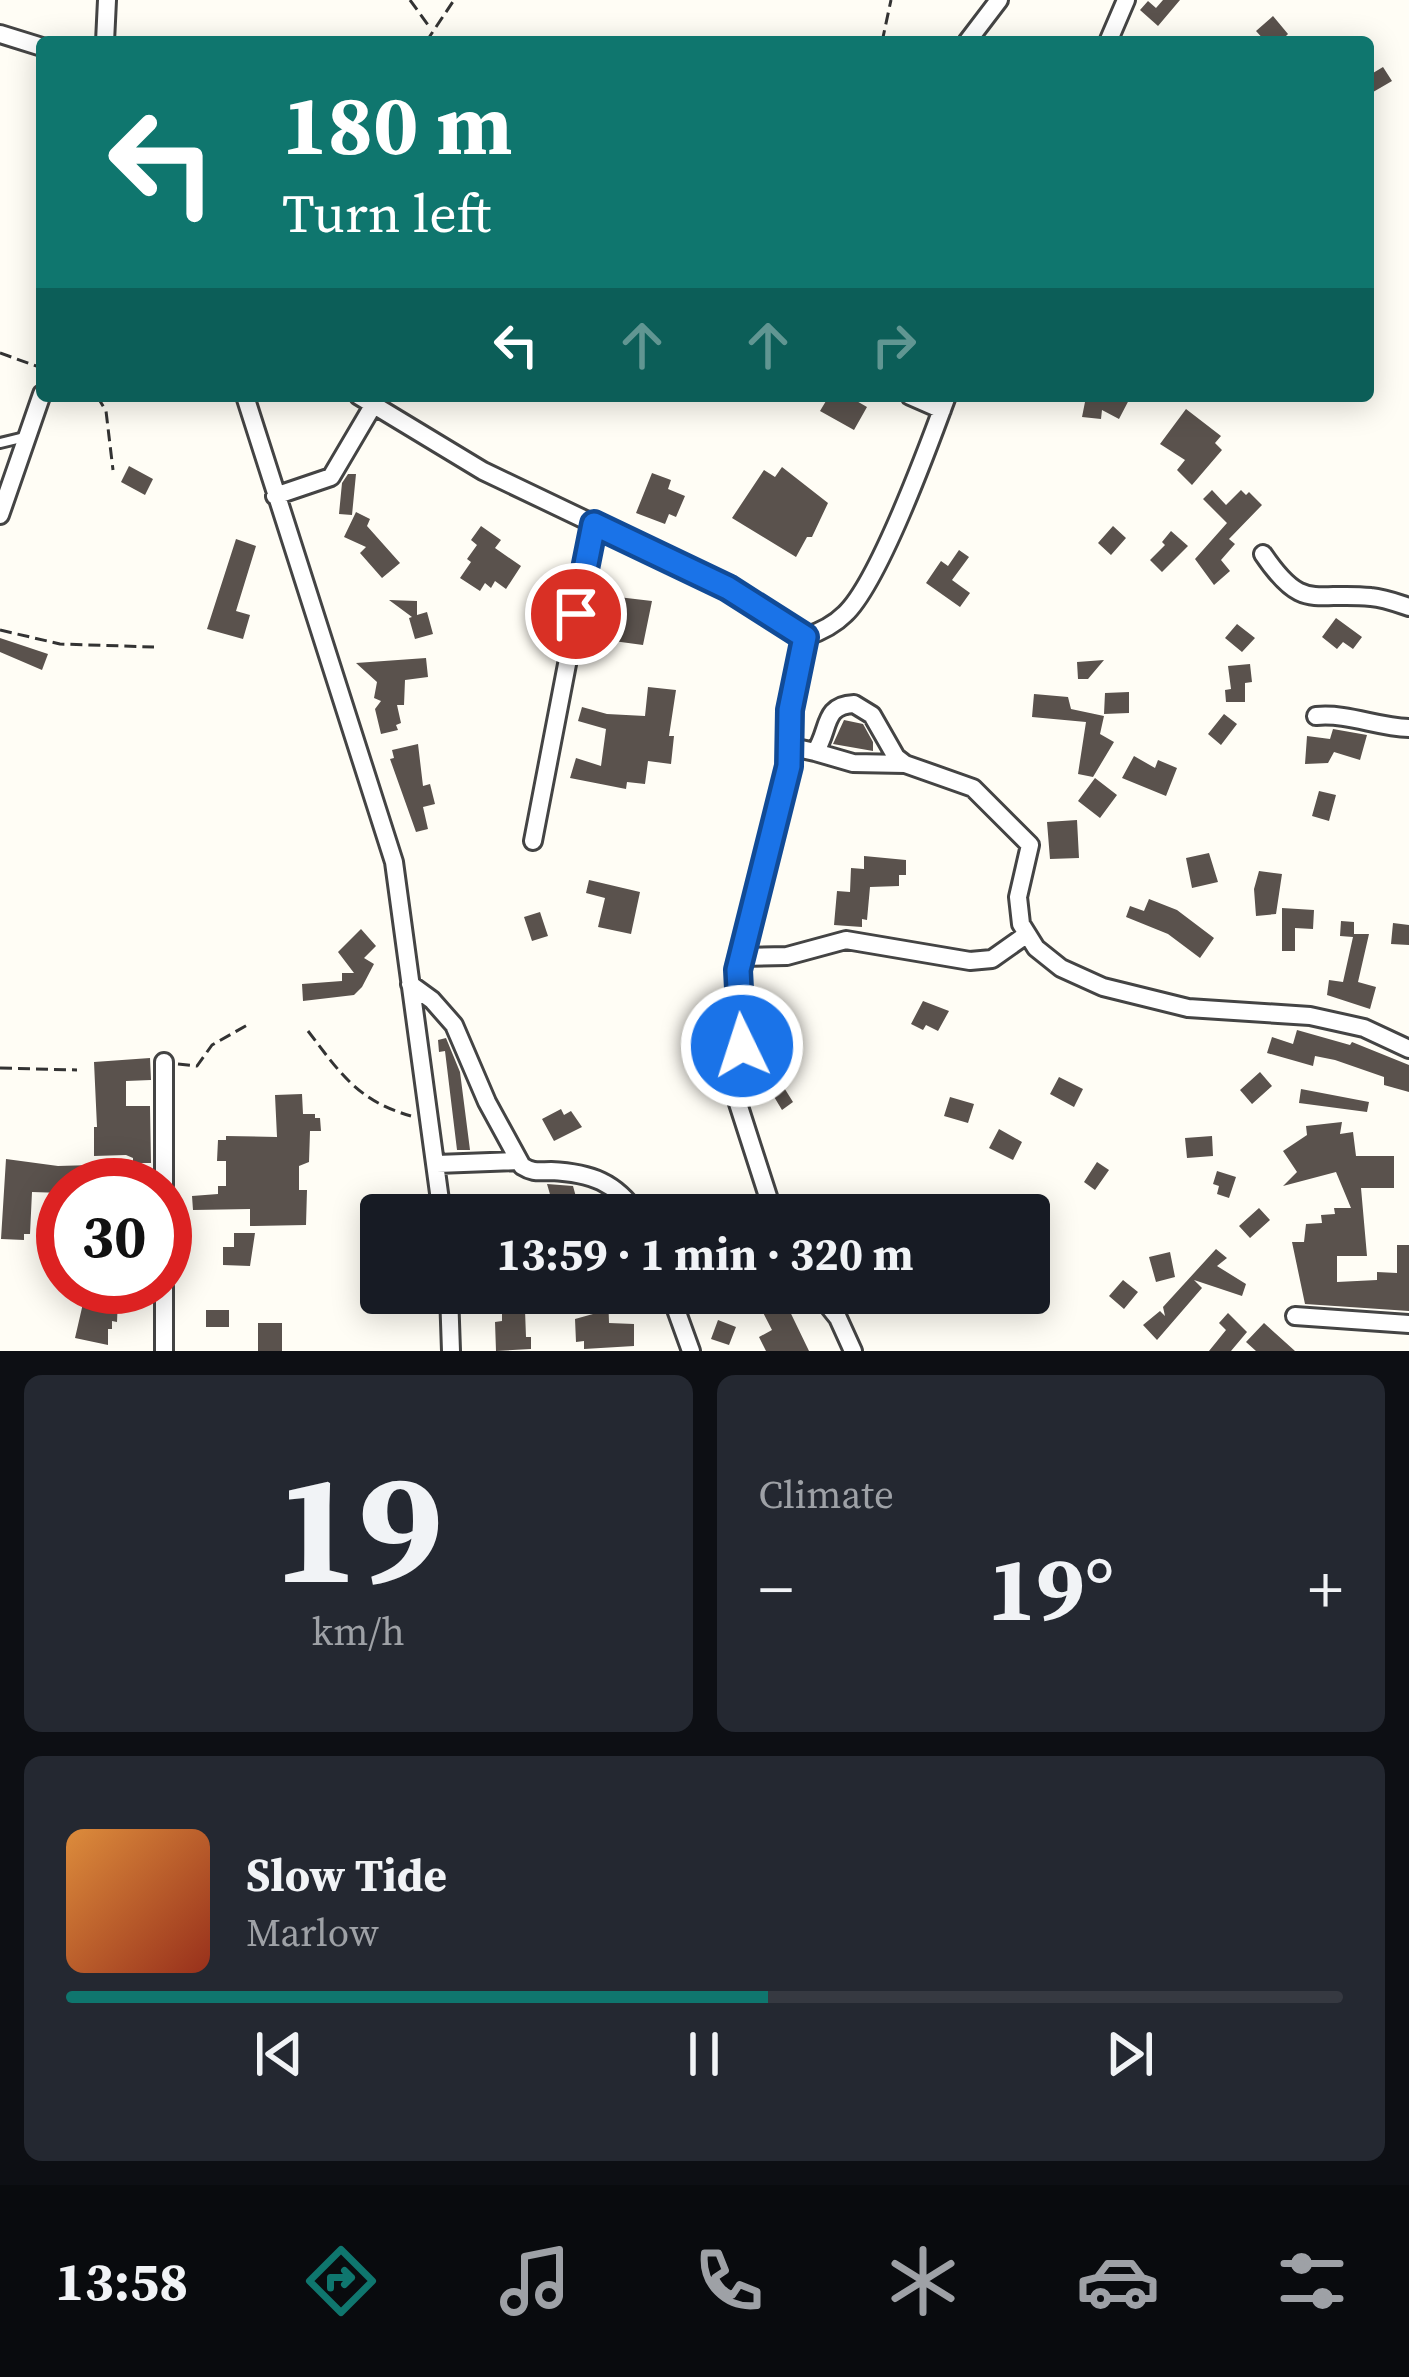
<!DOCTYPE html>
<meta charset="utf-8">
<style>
:root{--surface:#171b24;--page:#242831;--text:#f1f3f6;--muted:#9ea1a6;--line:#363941;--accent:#0f766e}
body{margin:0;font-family:"Source Serif 4",serif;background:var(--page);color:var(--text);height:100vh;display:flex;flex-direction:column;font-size:45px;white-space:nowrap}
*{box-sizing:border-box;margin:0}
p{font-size:39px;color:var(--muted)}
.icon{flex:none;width:66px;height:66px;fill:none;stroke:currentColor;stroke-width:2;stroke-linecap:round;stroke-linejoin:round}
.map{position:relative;height:1351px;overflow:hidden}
.details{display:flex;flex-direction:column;gap:24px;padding:24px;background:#0d0f14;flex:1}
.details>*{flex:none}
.banner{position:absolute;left:36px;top:36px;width:1338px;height:366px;border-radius:12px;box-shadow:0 6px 30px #0003;background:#0f766e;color:#fff;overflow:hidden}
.speed{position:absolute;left:36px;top:1158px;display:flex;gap:24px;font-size:60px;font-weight:700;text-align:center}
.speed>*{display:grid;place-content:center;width:156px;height:156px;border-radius:50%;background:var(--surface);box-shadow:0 6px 30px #0003;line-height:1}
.speed .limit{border:18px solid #d22;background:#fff;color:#111}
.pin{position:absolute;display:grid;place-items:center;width:102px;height:102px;color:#fff;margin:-51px;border:6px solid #fff;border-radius:50%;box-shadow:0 3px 12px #0007}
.me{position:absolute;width:132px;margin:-66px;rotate:356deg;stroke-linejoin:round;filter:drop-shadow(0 0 9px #0008)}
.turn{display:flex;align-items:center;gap:42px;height:252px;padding:0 48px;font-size:54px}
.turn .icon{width:156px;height:156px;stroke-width:2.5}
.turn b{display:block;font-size:84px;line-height:102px}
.lanes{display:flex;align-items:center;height:114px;padding:0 48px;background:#0003;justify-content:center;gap:60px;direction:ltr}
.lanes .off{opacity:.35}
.big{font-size:90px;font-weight:700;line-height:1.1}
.details .card{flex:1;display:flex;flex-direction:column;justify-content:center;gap:18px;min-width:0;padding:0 42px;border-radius:18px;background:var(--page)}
.details .dial{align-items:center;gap:0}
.dial b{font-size:156px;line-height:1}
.song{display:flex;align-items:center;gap:36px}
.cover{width:144px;height:144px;border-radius:18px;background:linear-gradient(135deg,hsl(30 70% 55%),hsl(10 70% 35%))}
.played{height:12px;border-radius:6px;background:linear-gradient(90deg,var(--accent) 55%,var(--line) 55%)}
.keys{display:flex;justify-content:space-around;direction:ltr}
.heat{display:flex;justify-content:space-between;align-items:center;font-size:66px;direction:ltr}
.details .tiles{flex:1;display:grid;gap:24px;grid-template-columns:1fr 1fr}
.card:last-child{grid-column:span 2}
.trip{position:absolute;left:360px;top:1194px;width:690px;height:120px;border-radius:12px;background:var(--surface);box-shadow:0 6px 30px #0003;font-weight:700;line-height:120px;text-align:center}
.menu{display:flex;height:192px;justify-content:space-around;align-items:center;background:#090b0e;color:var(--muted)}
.menu .icon{width:84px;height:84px}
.menu .active{color:var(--accent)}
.menu b{font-size:54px;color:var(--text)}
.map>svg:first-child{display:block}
.building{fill:#5a524d}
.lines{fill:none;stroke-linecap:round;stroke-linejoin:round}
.service-casing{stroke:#444;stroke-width:14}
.minor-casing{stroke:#444;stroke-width:22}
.path{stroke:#333;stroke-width:3;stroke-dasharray:12 6;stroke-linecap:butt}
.service{stroke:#fff;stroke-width:8}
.minor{stroke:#fff;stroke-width:16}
.route-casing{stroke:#114b97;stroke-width:30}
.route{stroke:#1a73e8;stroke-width:21}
</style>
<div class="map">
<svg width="1409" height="1351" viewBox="0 0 1409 1351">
<rect width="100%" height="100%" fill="#fffdf5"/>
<path class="building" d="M1163,0H1180L1158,26L1140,10L1148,1L1156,8Z
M1273,16L1288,34L1280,42H1266L1256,31Z
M1383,67L1392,81L1368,95V76Z
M829,396H848L867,407L854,430L820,411Z
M1072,396H1131L1119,419L1102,410L1101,419L1082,417L1085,402Z
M1186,409L1221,436L1215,443L1222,450L1192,485L1177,470L1185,460L1160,444Z
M129,466L153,479L145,495L121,482Z
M782,467L828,503L812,537H807L796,557L732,518L764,470L775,477Z
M652,473L671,480L668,489L685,496L676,517L669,514L665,524L636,513Z
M348,474H356L352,515L339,514L342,483Z
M1212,490L1226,505L1241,490L1246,495L1249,492L1262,505L1229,539L1235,544L1221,560L1230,571L1214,585L1195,559L1227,523L1203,499Z
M356,512L370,519L367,526L400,563L382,578L360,553L366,547L344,537Z
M481,526L501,540L495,548L521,566L506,589L495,581L491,588L485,583L480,591L460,578L471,562L467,559L477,545L471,540Z
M1113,526L1126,538L1111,555L1098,543Z
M1171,531L1188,546L1162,572L1150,560L1165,545L1162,542Z
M236,539L256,546L236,611L250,615L243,639L207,629Z
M959,550L969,557L952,580L970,593L960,607L926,583L941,561L948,566Z
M618,597L652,601L643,645L606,640L610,606L616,607Z
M389,600L417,601V615L427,612L433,634L415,639L409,618L412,617Z
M1336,618L1362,637L1353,649L1343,642L1337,649L1322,637Z
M1237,624L1255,638L1242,652L1225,638Z
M0,638L48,654L42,670L0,652Z
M426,658L428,677L405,680L404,705H397L401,723L396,725L398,730L381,734L375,709L381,701L374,698L377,682L356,663Z
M1104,660L1088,679H1078L1077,662Z
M1250,664L1252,682L1245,683V702H1226L1225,690L1231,689L1228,666Z
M648,687L676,690L669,736H674L671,764L648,761L645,784L627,782L626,789L570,778L576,758L601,766L606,729L578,721L582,707L607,714L645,716Z
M1129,692V713L1104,714L1105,693Z
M1034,694L1068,697L1071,709L1104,716L1100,734L1114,742L1093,777L1078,774L1086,722L1032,717Z
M1224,714L1237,724L1221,745L1208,734Z
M844,720L863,724L873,742V751L833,744Z
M1333,729L1367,735L1360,760L1334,752L1328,763L1305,764L1307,736L1330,739Z
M418,744L423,786L430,784L435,804L423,807L428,829L416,832L390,759L394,758L392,750Z
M1134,756L1155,768L1158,760L1177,768L1166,796L1122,778Z
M1095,778L1117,795L1100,818L1078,801Z
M1319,791L1336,795L1329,821L1312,816Z
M1077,820L1079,858L1050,859L1047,822Z
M1209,853L1218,882L1192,888L1186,858Z
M864,856L906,860V875H899V886L870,887L867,920L862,919V927L834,925L837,891L850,892L851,868L864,869Z
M1259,871L1282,874L1276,914L1256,916L1254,889Z
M589,880L640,892L631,934L598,927L605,898L586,893Z
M1149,899L1177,910L1214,938L1200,958L1168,934L1126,917L1130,906L1144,911Z
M1282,908L1314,910L1313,929L1295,928V951H1282Z
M540,912L548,936L532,941L524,917Z
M1341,921L1354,922V934H1369L1358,982L1376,987L1370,1009L1327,995L1329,980L1343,982L1353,937L1340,936Z
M1393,923L1409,925V945L1391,944Z
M361,929L376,946L364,958L374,964L362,987L354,995L303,1001L302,984L342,981V973H354L338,952Z
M923,1001L949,1011L938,1031L926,1025L923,1030L911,1024Z
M1297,1030L1350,1045L1352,1042L1409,1065V1092L1384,1085V1077L1335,1060L1315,1056L1313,1066L1267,1053L1272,1037L1293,1044Z
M446,1038L460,1072L470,1150H457L445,1051L439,1052L438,1040Z
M150,1058L151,1080L126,1081V1106H150L151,1163H133V1158L126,1155L94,1156V1127H97L94,1062Z
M1260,1072L1272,1086L1252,1104L1240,1090Z
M1059,1077L1083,1089L1074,1107L1050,1094Z
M778,1078L793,1102L782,1110L767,1085Z
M1301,1089L1369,1102L1367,1112L1299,1103Z
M302,1094L303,1114H315V1118H320L321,1131H310L309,1162L299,1166V1190H307L306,1225L250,1226V1209L193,1210L192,1196L218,1194V1186H226V1161H217L218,1140H226V1136L277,1137L275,1095Z
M950,1097L974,1104L968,1123L944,1116Z
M561,1109L564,1115L571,1111L582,1127L554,1141L542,1119Z
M1342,1122L1340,1134L1353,1132L1356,1156H1394V1188H1361L1367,1256H1337V1282L1377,1280V1272L1397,1273V1245H1409V1311L1305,1304L1292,1242H1304L1306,1224L1322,1223L1321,1215L1335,1214L1334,1208H1351L1336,1172L1283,1186L1297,1172L1283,1151L1307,1135L1306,1126Z
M999,1129L1022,1142L1013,1160L989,1148Z
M1212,1136L1213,1156L1187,1158L1185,1138Z
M6,1159L58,1166L92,1165V1185H63V1193L32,1192L30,1234H24V1240L1,1239Z
M1097,1162L1109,1170L1095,1190L1084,1182Z
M1217,1171L1236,1177L1229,1198L1217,1194L1219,1186L1213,1184Z
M547,1184L573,1186L581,1215H556Z
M1259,1208L1270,1220L1250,1238L1239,1226Z
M234,1233H255L250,1266L223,1265V1247H234Z
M1216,1249L1227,1258L1217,1266L1246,1284L1242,1296L1194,1280L1202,1288L1157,1340L1143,1325L1160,1311L1165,1316L1163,1307Z
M1170,1252L1175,1277L1156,1282L1149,1257Z
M1123,1280L1138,1292L1124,1309L1109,1296Z
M591,1293H608L609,1323L634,1324V1346L584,1349V1341L576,1342L575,1319L593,1314Z
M753,1293H781L809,1351H766L759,1337L772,1330Z
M101,1297L118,1298L117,1322L112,1321V1329H108V1345L75,1338L84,1299L101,1303Z
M206,1310H229V1327H206Z
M525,1310L526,1337H531V1349L496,1351L495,1322L502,1321V1311Z
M1228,1313L1247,1332L1231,1351H1209L1226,1330L1219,1323Z
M718,1320L736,1327L729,1345L711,1339Z
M258,1323H282V1351H258Z
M1264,1323L1295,1351H1256L1246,1342Z"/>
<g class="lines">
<defs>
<path id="service" d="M0,443L25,437"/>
<path id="minor" d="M0,34L42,47
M105,42L107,0
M967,42L999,0
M1108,42L1126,0
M245,396L394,862L442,1215
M359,396L483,471L728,588L805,637C820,632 833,626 845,614C879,582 929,445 947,396
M910,396L942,410
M275,496L331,477L374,404
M0,515L42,394
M1263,554C1303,613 1313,591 1371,597C1384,598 1397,603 1409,607
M1316,716C1349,713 1376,727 1409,728
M792,747L815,752C830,731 822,705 854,704L872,715L896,757L905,764L973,788L1030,845L1018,897L1021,924L1036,948L1061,968L1103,987L1188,1008L1310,1016L1364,1028L1409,1049
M815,752L853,763L905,764
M533,841L594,524
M742,957L787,956L846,940L970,961L992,959L1026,935
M410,984L432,1000L454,1025L487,1102L522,1166C533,1173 539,1171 551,1171C591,1173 616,1182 638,1215
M437,1164L519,1161
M164,1185V1062
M774,1215L734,1091L743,1020L737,980L789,766L791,710L805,637
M449,1293L451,1351
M670,1293L691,1351
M818,1293L838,1318L853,1351
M1295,1316L1409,1324
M164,1351V1287"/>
</defs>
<use href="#service" class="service-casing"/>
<use href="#minor" class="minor-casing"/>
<path class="path" d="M410,0L431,29
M426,42L454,0
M882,42L891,0
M0,353L42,368
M97,396L106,411L113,470
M0,630L60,644L154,647
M308,1031C340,1073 358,1101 411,1116
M178,1064L197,1066L212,1045L249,1024
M0,1068L77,1070"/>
<use href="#service" class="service"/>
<use href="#minor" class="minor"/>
</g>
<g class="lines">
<defs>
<path id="route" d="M576,614L594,524L728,588L805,637L790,710L789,766L738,970L742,1046"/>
</defs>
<use href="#route" class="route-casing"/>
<use href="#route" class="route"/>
</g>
</svg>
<div class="speed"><div class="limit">30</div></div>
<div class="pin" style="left:576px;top:614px;background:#d93025"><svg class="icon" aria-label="arrive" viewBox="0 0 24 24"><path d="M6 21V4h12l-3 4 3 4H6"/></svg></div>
<svg class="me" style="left:742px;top:1046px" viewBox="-20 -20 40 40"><circle r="17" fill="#1a73e8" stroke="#fff" stroke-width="3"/><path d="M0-11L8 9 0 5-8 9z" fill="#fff"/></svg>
<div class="trip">13:59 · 1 min · 320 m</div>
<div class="banner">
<div class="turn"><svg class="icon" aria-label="left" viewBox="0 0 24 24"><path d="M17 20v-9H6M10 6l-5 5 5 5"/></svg><div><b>180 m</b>Turn left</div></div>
<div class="lanes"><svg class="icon" aria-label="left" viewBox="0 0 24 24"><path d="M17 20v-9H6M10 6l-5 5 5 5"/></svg><svg class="icon off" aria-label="ahead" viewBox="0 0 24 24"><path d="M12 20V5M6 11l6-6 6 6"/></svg><svg class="icon off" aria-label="ahead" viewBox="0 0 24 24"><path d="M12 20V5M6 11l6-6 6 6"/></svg><svg class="icon off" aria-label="right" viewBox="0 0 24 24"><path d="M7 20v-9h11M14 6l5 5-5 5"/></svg></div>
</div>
</div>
<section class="details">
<div class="tiles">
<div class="card dial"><b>19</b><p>km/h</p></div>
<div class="card"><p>Climate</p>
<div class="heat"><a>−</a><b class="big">19°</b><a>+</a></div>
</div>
<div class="card">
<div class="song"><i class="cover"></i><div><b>Slow Tide</b><p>Marlow</p></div></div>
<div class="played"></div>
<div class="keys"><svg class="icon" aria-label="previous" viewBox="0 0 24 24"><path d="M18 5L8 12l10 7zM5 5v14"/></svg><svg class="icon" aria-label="pause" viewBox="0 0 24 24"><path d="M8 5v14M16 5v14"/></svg><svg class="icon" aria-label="next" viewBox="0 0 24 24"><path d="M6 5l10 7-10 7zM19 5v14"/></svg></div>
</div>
</div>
</section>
<nav class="menu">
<b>13:58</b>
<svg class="icon active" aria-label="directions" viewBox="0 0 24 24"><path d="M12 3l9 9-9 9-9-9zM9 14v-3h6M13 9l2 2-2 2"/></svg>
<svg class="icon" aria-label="music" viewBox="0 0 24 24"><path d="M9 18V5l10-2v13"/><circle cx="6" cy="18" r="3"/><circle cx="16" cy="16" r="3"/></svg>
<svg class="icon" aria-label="phone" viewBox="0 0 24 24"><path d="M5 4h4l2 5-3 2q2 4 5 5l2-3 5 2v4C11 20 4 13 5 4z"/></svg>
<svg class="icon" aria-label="climate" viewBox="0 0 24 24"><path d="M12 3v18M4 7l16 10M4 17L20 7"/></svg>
<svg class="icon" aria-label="car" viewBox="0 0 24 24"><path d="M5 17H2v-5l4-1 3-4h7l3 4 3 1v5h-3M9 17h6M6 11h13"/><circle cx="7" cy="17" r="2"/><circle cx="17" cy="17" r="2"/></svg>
<svg class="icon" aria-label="filters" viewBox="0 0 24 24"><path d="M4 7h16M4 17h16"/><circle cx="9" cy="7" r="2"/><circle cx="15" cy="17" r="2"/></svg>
</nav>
